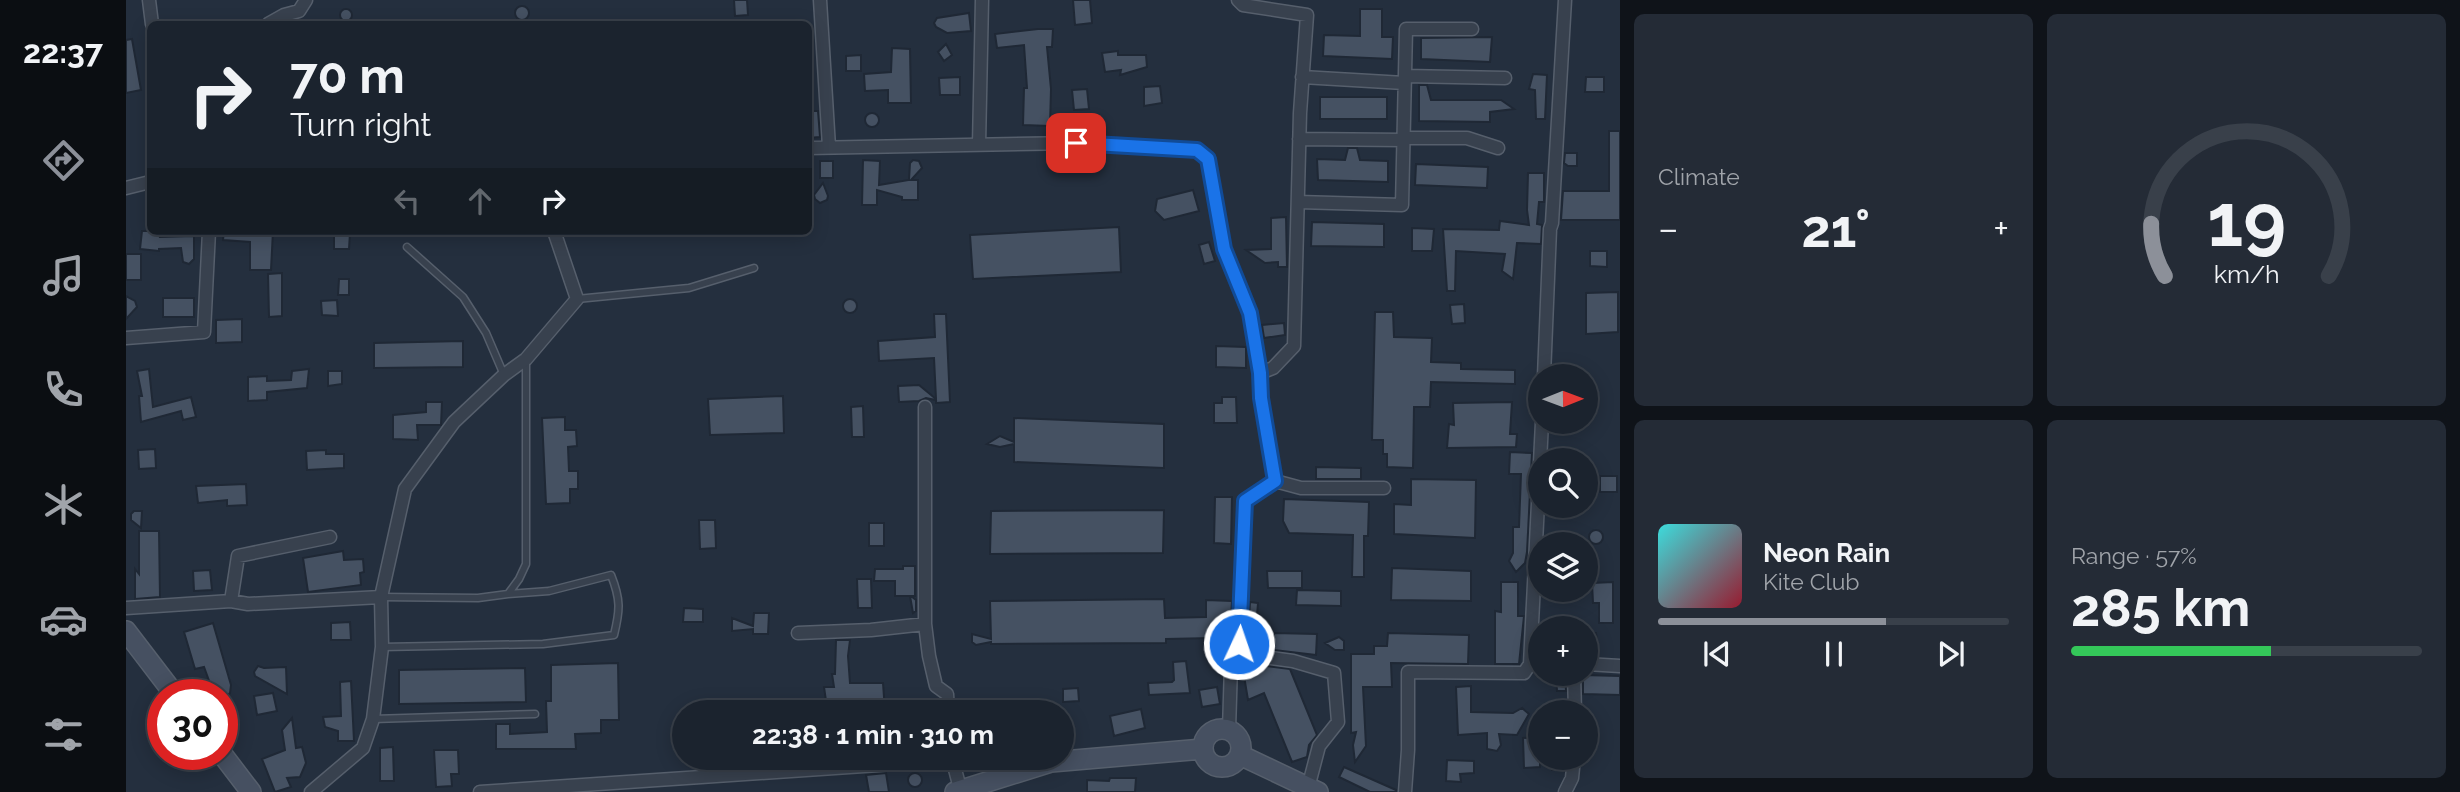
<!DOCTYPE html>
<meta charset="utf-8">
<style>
:root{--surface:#1b232e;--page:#242b36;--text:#f1f3f6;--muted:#a0a4aa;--line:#39404a;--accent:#8c9099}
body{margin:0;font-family:Raleway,sans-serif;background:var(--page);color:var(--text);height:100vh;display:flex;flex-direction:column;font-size:26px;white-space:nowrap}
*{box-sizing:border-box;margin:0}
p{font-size:23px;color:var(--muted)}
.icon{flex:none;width:38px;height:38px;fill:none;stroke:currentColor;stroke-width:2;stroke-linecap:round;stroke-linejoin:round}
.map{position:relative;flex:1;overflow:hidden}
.details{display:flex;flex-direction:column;gap:14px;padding:14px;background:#0f1319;width:840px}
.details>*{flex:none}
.banner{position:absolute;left:21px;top:21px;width:665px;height:214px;border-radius:10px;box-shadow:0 4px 18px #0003,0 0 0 2px var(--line);background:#1b232e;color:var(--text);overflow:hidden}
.needle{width:46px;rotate:89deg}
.tools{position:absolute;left:1402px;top:364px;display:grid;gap:14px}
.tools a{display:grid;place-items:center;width:70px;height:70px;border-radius:50%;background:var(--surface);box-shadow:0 4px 18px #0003,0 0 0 2px var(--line);font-size:35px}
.speed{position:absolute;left:21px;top:679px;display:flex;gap:14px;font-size:35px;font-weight:700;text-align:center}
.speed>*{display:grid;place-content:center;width:91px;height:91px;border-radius:50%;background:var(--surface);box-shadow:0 4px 18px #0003,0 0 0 2px var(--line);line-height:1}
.speed .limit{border:10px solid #d22;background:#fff;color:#111}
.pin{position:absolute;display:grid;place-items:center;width:60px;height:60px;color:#fff;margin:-30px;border-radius:14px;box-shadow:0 4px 10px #0006}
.me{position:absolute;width:77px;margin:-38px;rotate:3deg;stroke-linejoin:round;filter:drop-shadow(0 0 5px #0008)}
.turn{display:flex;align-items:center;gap:24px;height:147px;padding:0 28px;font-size:32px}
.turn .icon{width:91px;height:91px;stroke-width:2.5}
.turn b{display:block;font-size:49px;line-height:60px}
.lanes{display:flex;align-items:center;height:66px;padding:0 28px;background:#0003;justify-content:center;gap:35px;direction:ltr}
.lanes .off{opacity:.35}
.big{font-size:52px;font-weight:700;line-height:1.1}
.details .widget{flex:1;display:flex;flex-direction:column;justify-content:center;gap:10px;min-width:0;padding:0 24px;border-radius:10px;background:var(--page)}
.details .dial{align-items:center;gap:0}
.dial svg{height:182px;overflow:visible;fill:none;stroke:var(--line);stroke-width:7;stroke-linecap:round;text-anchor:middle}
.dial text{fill:var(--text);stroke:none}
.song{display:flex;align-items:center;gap:21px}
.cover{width:84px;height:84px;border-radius:10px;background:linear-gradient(135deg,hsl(180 70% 55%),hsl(350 70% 35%))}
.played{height:7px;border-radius:4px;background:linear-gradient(90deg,var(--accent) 65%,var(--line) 65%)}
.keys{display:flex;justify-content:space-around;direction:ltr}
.heat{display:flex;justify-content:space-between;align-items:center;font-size:38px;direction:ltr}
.charge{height:10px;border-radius:5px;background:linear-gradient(90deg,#34c759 57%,var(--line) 0)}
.details .tiles{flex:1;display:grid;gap:14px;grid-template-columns:repeat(2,1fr)}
.trip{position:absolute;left:546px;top:700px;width:402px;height:70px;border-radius:35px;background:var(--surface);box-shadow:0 4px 18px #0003,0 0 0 2px var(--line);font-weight:700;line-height:70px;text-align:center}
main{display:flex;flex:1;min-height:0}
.dock{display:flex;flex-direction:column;width:126px;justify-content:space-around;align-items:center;background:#0b0e12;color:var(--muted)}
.dock .icon{width:49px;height:49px}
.dock .active{color:var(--accent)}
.dock b{font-size:32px;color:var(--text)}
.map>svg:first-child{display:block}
.building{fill:#455162;stroke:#1f2835;stroke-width:2}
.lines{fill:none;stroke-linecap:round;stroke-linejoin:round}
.lane-casing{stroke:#565f6c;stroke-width:9}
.street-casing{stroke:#565f6c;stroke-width:15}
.secondary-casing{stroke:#565f6c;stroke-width:22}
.lane{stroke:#38414e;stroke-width:6}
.street{stroke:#38414e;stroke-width:12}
.secondary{stroke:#465061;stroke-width:19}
.route-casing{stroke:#114b97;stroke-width:18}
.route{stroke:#1a73e8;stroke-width:12}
</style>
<main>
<nav class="dock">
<b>22:37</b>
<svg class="icon active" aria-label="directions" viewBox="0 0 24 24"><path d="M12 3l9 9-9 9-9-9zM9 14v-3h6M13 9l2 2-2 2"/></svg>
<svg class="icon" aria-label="music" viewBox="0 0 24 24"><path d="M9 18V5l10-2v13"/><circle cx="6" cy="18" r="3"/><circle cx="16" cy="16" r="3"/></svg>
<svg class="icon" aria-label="phone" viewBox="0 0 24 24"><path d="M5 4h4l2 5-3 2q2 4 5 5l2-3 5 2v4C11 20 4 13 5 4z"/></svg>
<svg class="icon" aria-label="climate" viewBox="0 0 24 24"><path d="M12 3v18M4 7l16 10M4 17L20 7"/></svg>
<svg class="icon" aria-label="car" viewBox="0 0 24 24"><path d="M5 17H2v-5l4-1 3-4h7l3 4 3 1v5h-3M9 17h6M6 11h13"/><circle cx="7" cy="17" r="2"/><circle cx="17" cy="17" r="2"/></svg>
<svg class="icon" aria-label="filters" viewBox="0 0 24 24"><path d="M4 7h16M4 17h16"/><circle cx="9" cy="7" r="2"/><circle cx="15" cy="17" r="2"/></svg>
</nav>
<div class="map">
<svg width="1494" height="792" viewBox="0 0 1494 792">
<rect width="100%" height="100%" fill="#242f3e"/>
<path class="building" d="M608,0H621L622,15L609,16Z
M947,0H964L966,23L949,25Z
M389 13a7 7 0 1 1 14 0a7 7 0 1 1-14 0Z
M214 15a6 6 0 1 1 12 0a6 6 0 1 1-12 0Z
M1234,9H1256V37H1267L1266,59L1197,56L1198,35L1234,36Z
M843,13L845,31L821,33L810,27L808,23L811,18Z
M912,29H927L926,47H921L925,89L924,126L897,125L898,88H901L898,45L871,48L869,34Z
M1366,37L1364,62L1295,59V38Z
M6,39L15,90L0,93V40Z
M820,44L826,55L818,61L812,52Z
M766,48L784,49L785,103H762V90L739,91L738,74L765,72Z
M992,51V55H1020L1021,67L994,75L995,70L979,72L976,53Z
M735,55V71H720V56Z
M1407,74L1421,75L1419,119H1410L1409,90L1403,89Z
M834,77V95H814L813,78Z
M1460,77H1478V92H1459Z
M1293,85H1301L1305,100H1375L1388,109L1364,112V122L1293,121Z
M1034,86L1036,103L1018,106V87Z
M961,89L963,109L948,110L946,90Z
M1194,97H1261V119H1194Z
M682,111H692L694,137L682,138Z
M739 120a7 7 0 1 1 14 0a7 7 0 1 1-14 0Z
M1483,131H1494V220H1435L1437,191H1483Z
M1222,148H1231L1234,160L1262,161V182L1192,180L1191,159L1219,160Z
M1439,153H1451V166H1442L1438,163Z
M737,160L754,161L753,185L783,180L784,163L787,160L793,161L796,168L785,180H792V200H776V197L751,190V205H736Z
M694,161H707V178H694Z
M1290,164L1362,167L1361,188L1289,185Z
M1402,173H1418V202H1413L1411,224L1416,225L1415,244L1391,243L1387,279L1376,271L1379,254L1330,251L1329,291H1321L1317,229L1373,230L1374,221L1403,225L1401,210Z
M697,183L702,196L701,200L694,203L689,199L688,195Z
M1067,190L1073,211L1038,220L1029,211L1031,199Z
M1160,217L1161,267H1152V262L1139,263L1120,250L1145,249V218Z
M1186,222L1258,224V247L1185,246Z
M993,227L995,272L847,279L844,235Z
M1286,228L1308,229L1306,251H1286Z
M16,231H35L34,237L68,236V259L63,264L57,262L55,248L33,249V251L14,249Z
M98,231H147L145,270H124V242L97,240Z
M208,233H224L223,249H208Z
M1083,242L1089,261L1078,264L1073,245Z
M1464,251H1481V267L1464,266Z
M0,254H15V280H0Z
M156,273V316L143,317L142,274Z
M213,279H223V295H212Z
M1492,292V332L1460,334V293Z
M0,296L9,301L11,307L0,319Z
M37,298H68V317H37Z
M717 306a7 7 0 1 1 14 0a7 7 0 1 1-14 0Z
M211,300L212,316L196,315L195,301Z
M1338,304L1339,323L1326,324L1324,305Z
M1249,312H1267L1268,337L1306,338L1305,362L1335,363V369L1389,370V384L1305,382L1304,407H1288L1287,468L1261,467V454H1257V440H1246Z
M808,314H820L824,402L810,403V400L800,398L793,401L773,402L772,386L793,385L810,399L808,358L753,361L752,341L809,337Z
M116,319V342L90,343V320Z
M1158,323L1159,335L1138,338L1136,325Z
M337,341V367L248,368V343Z
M1090,346L1120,347V368L1090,367Z
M23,369L27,407L65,397L70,417L57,420L55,411L15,422L13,396H16L11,371Z
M183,369L181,388L141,392V400L122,401V377L141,376V381L165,380L166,371Z
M202,371H216V384L202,386Z
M657,396L658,433L584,435L582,399Z
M1096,397H1110L1111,423H1088V403H1096Z
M300,402H316L315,425H291L292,440L267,439V415L300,412Z
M1386,402L1384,434H1391L1390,447L1321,448L1323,424L1328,425L1327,403Z
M737,406L738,437H726L725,407Z
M439,417V430H450L451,446L442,447L443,471H452V489H444V503L420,504L416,418Z
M888,418L1038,424V468L888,462V444L874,447L861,444L874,436L888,442Z
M29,449L30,468L13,469L12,450Z
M200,450V454H218V468L181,470L180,451Z
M1384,452L1406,453L1401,552L1399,563L1390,572L1383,561L1387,553V527H1393L1395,474H1383Z
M1190,467L1235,468V479H1190Z
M1474,476H1491V492H1474Z
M1285,479L1350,480L1349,538L1268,534V504L1285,505Z
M120,484L121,505L101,506V500L72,503L70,486Z
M1089,497H1106L1105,544L1088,543Z
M1158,499L1243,502L1242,536H1238V577H1226L1227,535L1163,533L1157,521Z
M1038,510L1037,553L864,554L865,511Z
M8,511H16L15,528L5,520V514Z
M573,520H589L590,548L574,549Z
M743,523H758V546H743Z
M1463 537a7 7 0 1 1 14 0a7 7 0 1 1-14 0Z
M13,531H33L34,597L9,599V569L13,574Z
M217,551L218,560L237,559L238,572L234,573L235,585L182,592L177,558Z
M777,566H789V596H785L790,600V611L787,613L784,596H769V581H748L749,569H777Z
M1266,568L1345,571V601L1265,600Z
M84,570L86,590L68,591L67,571Z
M1141,571H1176V588H1142Z
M731,579H745L746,608H732Z
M1375,582H1392V616H1398L1393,664H1369V611L1375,612Z
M1487,582V623H1473V603H1467L1466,583Z
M1171,590L1215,591V606L1170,605Z
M1038,599L1039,618L1080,617V600L1106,601L1104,638H1098L1096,668L1088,648L1087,638L1040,639V643L865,644V642L850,645L846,642V634L865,639L864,601Z
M1124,602L1132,603L1131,616L1139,621L1141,630H1132L1128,618L1123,617Z
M558,608L577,609V622H557Z
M628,613H643L642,634H627V629L606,631V618L627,626Z
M224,622L225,640H205V623Z
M87,623L105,685L104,693L100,697L89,688L86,689L78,667L69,669L58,632Z
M1148,633L1191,634L1190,655L1148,650Z
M1262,633L1343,635L1342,664L1265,663L1266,687H1237L1240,746L1229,762L1227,745L1230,732L1225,733V654H1248V646H1261Z
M1460,633H1470L1471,640L1470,645L1460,651Z
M1213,637L1218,641V650H1209L1199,643Z
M710,640H724L722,656L724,683H757L759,711L716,712V700L700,701L698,687H708L706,674H709Z
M1060,661L1064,693L1023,695L1022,683L1046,682L1048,680L1047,662Z
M492,663L493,720H475V733L449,734L450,749H370V724H384V734L421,732L420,701H425V665Z
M132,666L138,668L160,667L161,694L129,676L128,672Z
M1140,666L1164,669L1191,735L1183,745L1181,757L1166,762L1138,693L1122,700L1117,670Z
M399,668L400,702L273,704V670Z
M1439,674L1440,691H1431L1430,675Z
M1457,675L1494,676V695L1457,694Z
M225,681L228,741H212V731L199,727L197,717L215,716L214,682Z
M1345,686V712L1387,713L1396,708L1403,714L1391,735L1373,734L1375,745L1371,751L1361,749V733L1332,735L1330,687Z
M1091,687L1094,704L1076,707L1073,690Z
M952,688L953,701L937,702V689Z
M147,693L151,711L131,715L128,696Z
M1015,709L1019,728L988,736L984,716Z
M166,718L170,748L176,747L180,763L174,777L161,778L165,787L149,792L136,759L159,750L156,730Z
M1414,737V767L1398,768L1397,738Z
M267,747L268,781H254V748Z
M308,750H332L333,774H325L326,786L310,787Z
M1425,758H1439L1438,770H1426Z
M1321,760L1348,761V773L1334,774L1335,782L1320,781Z
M1218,767L1270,790V792H1244L1213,777Z
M760,773L763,792H743L740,775Z
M782 780a7 7 0 1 1 14 0a7 7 0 1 1-14 0Z
M984,778H1010L1009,792H961V780L983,781Z"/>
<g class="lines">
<defs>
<path id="lane" d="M281,247L337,297L360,333L378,375
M451,299L563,288L628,268
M255,597L352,598L382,594L393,579L400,564V361
M256,647L417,644L488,635C494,610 495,600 485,575L423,591L382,594
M247,719L409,714"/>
<path id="street" d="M23,0L26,24
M694,0L703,147
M1112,0L1117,5L1181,15L1174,113L1168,346L1147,368L1134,373
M142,24L158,15L173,11L180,0
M1279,76L1379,78
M1176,77L1278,83
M1278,138H1341L1372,148
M1173,139L1278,140
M853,145L856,0
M682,148L950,143L1071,150L1082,159L1098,249L1124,313L1134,373L1135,399L1149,481L1175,488H1258
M0,188L24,182
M1172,202L1276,205L1280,29H1346
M0,338L78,332L83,231
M1418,376L1424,229L1426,223L1439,0
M799,407V624L803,656L810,686L821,694L822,712
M105,601L112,556L204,537
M0,608L105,601L122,604L255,597
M672,633L745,630L799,624
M1108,653L1167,661L1208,673L1212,722L1193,746L1182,788
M1460,664L1494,666
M1448,674L1449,712
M1103,730L1105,665L1113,644L1119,501L1149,481
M826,758L835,792
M185,792L237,748L247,719L256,647L255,597L279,489L328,422L378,375L400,359L451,299L428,231
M354,792L826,760
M1279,792L1282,750V672L1398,673L1404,664L1416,422
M1439,792L1446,778L1448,758"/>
<path id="secondary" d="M0,631L49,695
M1077 748a19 19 0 1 1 38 0a19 19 0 1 1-38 0Z
M96,754L125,792
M1114,755L1192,792
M829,792L925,762L1077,749"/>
</defs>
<use href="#lane" class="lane-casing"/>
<use href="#street" class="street-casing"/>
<use href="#secondary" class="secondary-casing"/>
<use href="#lane" class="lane"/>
<use href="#street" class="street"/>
<use href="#secondary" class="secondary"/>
</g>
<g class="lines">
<defs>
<path id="route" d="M950,143L1071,150L1082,159L1098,249L1124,313L1134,373L1135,398L1149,481L1119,501L1113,644"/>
</defs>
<use href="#route" class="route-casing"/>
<use href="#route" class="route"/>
</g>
</svg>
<div class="tools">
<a><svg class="needle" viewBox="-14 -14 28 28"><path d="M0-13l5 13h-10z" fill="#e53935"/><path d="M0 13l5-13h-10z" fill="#a0a4aa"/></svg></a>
<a><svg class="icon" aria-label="search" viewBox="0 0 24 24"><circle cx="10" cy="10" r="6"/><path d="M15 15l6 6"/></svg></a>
<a><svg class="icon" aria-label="layers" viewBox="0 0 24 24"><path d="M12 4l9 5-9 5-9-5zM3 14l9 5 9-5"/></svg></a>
<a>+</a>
<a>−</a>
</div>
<div class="speed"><div class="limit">30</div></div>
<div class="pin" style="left:950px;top:143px;background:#d93025"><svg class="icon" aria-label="arrive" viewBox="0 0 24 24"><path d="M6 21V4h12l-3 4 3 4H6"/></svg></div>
<svg class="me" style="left:1113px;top:644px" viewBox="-20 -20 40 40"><circle r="17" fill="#1a73e8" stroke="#fff" stroke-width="3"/><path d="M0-11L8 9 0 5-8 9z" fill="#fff"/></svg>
<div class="trip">22:38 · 1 min · 310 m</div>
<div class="banner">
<div class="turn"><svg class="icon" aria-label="right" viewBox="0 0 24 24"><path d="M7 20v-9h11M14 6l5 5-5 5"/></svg><div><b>70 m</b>Turn right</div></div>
<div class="lanes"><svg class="icon off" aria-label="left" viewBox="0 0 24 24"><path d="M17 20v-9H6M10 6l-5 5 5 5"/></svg><svg class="icon off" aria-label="ahead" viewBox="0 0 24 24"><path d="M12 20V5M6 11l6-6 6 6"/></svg><svg class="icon" aria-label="right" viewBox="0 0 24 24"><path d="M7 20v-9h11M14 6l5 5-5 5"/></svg></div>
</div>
</div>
<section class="details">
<div class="tiles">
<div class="widget"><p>Climate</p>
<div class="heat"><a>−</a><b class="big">21°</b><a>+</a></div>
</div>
<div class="widget dial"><svg viewBox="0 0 100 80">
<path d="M14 69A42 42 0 1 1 86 69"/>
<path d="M14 69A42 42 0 0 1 8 46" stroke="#8c9099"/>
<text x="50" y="56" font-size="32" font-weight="700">19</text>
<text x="50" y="72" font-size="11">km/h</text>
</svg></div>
<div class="widget">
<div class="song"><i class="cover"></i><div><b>Neon Rain</b><p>Kite Club</p></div></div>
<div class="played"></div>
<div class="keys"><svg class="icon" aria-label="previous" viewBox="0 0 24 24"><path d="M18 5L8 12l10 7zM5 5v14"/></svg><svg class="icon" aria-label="pause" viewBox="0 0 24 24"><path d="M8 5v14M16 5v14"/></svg><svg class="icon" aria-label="next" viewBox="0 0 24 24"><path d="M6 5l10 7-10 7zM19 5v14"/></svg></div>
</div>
<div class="widget"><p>Range · 57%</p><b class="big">285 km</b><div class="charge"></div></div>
</div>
</section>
</main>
